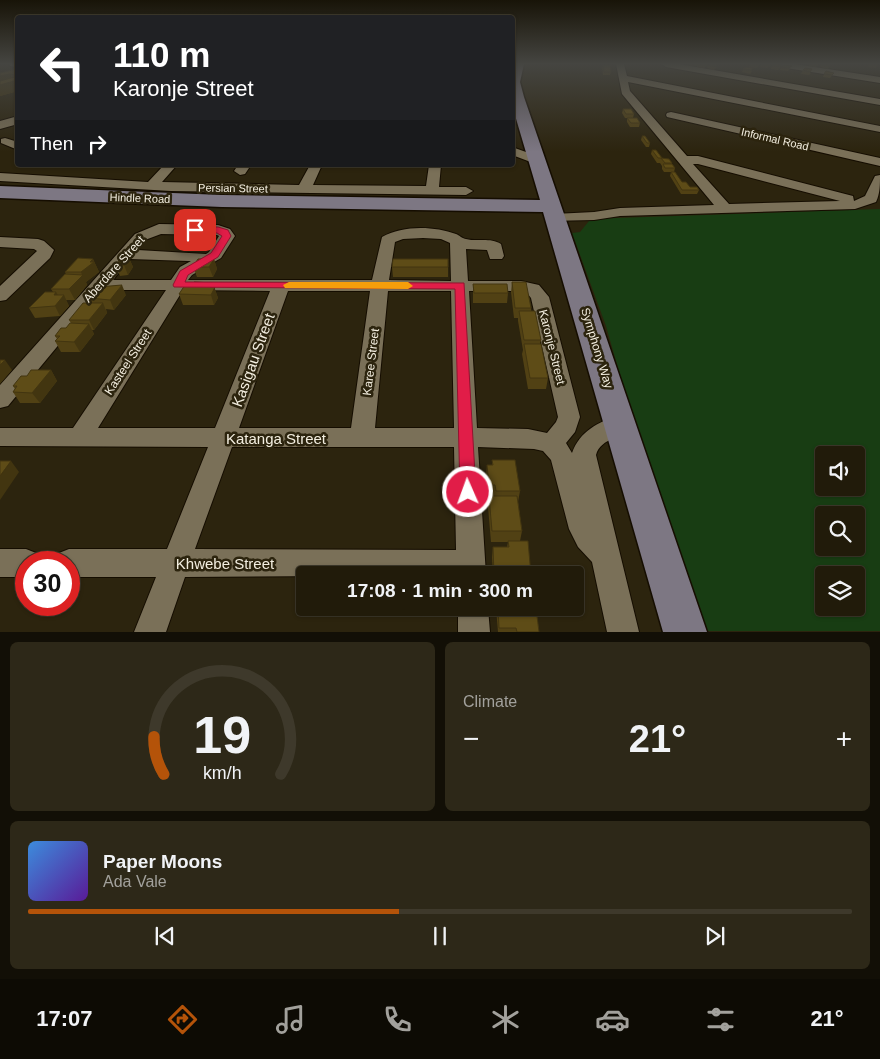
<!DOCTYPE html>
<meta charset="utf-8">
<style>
:root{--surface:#211b0a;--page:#2d2818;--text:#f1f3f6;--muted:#a2a19c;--line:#3e392b;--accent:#b45309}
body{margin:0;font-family:Arial,sans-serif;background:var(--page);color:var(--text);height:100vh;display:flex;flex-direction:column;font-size:19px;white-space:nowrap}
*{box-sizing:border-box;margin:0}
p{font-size:16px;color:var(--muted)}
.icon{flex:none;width:28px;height:28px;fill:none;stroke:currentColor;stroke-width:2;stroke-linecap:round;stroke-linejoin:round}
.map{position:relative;height:632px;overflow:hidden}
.panel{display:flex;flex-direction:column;gap:10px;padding:10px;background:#120f06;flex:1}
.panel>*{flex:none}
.top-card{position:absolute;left:15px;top:15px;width:500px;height:152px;border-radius:5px;box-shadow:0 1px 4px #0004,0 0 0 1px var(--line);background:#202124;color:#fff;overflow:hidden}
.buttons{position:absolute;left:815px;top:446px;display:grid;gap:10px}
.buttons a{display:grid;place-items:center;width:50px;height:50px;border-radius:5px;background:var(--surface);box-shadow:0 1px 4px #0004,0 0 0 1px var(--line);font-size:25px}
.speed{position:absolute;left:15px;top:551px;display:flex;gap:10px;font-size:25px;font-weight:700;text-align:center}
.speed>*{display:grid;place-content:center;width:65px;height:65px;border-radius:50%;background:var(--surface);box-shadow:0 1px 4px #0004,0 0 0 1px var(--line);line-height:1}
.speed .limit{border:8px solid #d22;background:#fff;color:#111}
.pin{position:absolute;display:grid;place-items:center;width:42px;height:42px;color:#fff;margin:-21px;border-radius:10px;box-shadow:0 2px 8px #0006}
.me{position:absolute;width:55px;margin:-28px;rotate:358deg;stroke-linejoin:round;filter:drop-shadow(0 0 4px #0008)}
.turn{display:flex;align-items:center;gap:18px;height:105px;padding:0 15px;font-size:22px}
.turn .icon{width:65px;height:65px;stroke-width:2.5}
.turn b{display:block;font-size:35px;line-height:42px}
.then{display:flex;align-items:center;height:48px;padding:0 15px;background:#0003;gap:10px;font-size:19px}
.big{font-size:38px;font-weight:800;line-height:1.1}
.panel .card{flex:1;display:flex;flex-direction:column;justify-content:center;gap:8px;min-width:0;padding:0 18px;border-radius:8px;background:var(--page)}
.panel .dial{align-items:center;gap:0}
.dial svg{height:130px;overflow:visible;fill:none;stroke:var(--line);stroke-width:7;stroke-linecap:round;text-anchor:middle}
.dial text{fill:var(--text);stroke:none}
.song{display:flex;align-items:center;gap:15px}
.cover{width:60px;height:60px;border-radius:8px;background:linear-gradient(135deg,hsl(210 70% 55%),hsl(270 70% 35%))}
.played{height:5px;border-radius:2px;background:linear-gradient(90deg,var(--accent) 45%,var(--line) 45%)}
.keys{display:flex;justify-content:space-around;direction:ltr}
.heat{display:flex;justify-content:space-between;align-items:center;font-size:28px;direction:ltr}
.panel .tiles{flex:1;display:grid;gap:10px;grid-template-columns:1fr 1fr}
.card:last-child{grid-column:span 2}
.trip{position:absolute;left:296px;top:566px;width:288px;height:50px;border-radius:5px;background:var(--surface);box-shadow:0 1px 4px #0004,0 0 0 1px var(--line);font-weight:800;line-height:50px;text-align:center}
.menu{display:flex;height:80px;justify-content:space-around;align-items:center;background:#0d0b04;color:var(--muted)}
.menu .icon{width:35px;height:35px}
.menu .current{color:var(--accent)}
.menu b{font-size:22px;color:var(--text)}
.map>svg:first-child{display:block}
.green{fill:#183d13;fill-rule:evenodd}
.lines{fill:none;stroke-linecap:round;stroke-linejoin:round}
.minor-casing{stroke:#150d00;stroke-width:2}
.tertiary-casing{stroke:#150d00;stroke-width:2}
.secondary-casing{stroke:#150d00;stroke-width:3}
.minor{fill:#7a7058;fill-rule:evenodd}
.tertiary{fill:#7a7058;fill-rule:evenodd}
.secondary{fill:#7d7783;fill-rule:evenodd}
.wall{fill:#514114}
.shaded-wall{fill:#423510}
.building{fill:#5e4c17;stroke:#423510}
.route{fill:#e11d48;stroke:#92132f}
.slow{fill:#f59e0b}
.labels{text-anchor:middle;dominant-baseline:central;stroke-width:5;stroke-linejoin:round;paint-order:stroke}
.far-street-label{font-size:11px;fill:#f3eee0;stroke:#2c240e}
.street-label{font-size:12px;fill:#f3eee0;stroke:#2c240e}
.near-street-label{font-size:15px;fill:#f3eee0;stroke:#2c240e}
</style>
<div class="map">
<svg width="880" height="632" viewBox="0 0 880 632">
<rect width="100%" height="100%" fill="#2c240e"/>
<path class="green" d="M880,209V631H705L637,435L606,326L572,233L580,232L589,221L587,219ZM824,455H856V488H824ZM824,515H856V548H824ZM824,575H856V608H824Z"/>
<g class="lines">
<defs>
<path id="minor" d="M9,64H18V67L10,66Z
M616,64H624L627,76L880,126V132L628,82L630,91L687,156H698L853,196L854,201L865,196L875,176L880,175C880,185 880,194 876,202L855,209L620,216L594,220L549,221L547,218L549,215L554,214L594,212L620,208L714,205L622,94ZM693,164H698L840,201L729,204Z
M662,64H679L880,99V105L666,67Z
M776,64H795L880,77V83L780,67Z
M671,112L880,158V166L667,117L666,115L667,113Z
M5,138L18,142V150L1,143V139Z
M512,147L540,157L542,160L536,164L512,155Z
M164,165H177L162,182L299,185L310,165H322L313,185L426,186L429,165H441L439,187H466L473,191L466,195L171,191L0,181V173L148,182Z
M238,165H251L245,174L240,175L234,171Z
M159,224L218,225L230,229L235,236L221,258L192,275L188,280H372L382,237C403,225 434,226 456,234C459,235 463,239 466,239C477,242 490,237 501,244L504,256L502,259H490L487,250L466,249L468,281H521L539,285L549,297L580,417L575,432L566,443L572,453C580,431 598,422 620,415L628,418L632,424C624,439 601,437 596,455L639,632H607L592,562L578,547L569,529L551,460L543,451L534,449L478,447L486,575L185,577L166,632H134L156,577H69V562H55L59,553L69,549H167L208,447L0,446V428H73L166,290H104L8,406L0,408V385L135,234ZM161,234L217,235L219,236L209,252L206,254L138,250L145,240ZM423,238L441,239L450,243L451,281L389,280L395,242L403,239ZM130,259L188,261H191L180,267L171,280H113ZM183,290L270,291L215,428H98ZM288,291H370L351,428H239ZM388,291H451L454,428H375ZM469,291H521L527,293L531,298L558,417L556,422L547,433L528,429L477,428ZM232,447H454L456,550L195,549Z
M0,237L38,239L44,241L54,250L50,258L6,300L0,301V286L37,251L34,249L0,247Z
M0,549H26L36,553L40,562H26V577H0Z
M458,608H488L490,632H458Z"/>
<path id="tertiary" d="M18,116V124L0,129V121Z"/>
<path id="secondary" d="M512,64H524L520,82L524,97L707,632H663L543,212L222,207L0,198V186L222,195L540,200L512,105Z"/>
</defs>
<use href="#minor" class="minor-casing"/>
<use href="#tertiary" class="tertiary-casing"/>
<use href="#secondary" class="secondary-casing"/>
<use href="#minor" class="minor"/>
<use href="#tertiary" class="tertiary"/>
<use href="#secondary" class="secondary"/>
</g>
<path class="wall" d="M689,64H708L704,68L697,67V65L695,66L688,65Z
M750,64H759V66L756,68L749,67Z
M761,64H771L770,66L767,68L760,67Z
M774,64L781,67L778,70L771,69L772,65Z
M810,64H819L816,67L809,66Z
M822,64H831L828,69L820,67Z
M869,64H878L876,68L868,67Z
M603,65L611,72L610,75H603L602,68Z
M708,65L717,67L714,70L707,68Z
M784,65L790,69L788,71L780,70L781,67Z
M746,67L752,71L750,74L742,72L743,69Z
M805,68L811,73L809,75L801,74L803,70Z
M18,69V91L0,96V73Z
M834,73L830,78L823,77L824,74Z
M623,109L634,114L633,118H625L622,113Z
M627,118L640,123L639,127H630L627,122Z
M642,136L650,143L649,147H646L641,140Z
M652,150L662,158L672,163V164L675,168L674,172L682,182L690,187L699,190L697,194H681L670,176L671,172H664L662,169V166L660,163H657L651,154Z
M129,258L133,267L128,275L120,276L116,266Z
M93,259L99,272L86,282L87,285L75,300H66L69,306L60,316L35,318L29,308L53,292L51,289L66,274L65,272Z
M214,259L217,269L213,277H197L193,267Z
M448,259V277H393L392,267Z
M512,282L531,308V311L541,340L540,344L548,378L546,389H528L522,354L523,350L518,321V318H514L511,292Z
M473,284L508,293L507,303H473Z
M214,287L218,298L214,305H183L179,294Z
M126,295L114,310L106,309L107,313L94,330H92L94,334L80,352H61L55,341L57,339L55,336L66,328L71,323L69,320L91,303L89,298Z
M51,370L57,381L40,403H20L13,392L15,389L13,386L27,376Z
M492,460L520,491L518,502L522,531L520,541L531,575H493L492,557L493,547H507L508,542H491L488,507L489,496H494H488L486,476L487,465H492Z
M496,608H536L539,632H498Z"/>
<path class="shaded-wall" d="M10,74L18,88V91L0,96V76Z
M129,258L133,267L128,275L124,265Z
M93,259L99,272L86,282L87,285L75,300L69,289L82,275L81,272Z
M214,259L217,269L213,277L209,267Z
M213,283L218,298L214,305L211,295L210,287Z
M122,285L126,295L114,310L110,300Z
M56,292L60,299L64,295L69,306L60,316L55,306L54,295Z
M103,303L107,313L94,330L89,320Z
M89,324L94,334L80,352L74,342Z
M5,360L12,370L0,384V362Z
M51,370L57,381L40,403L32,393Z
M11,461L19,472L0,500V476Z"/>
<path class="building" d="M710,64H718L715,66L708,65Z
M774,64H782L780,67L772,65Z
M603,65H610L611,72H604Z
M784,65L792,66L789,68L781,67Z
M746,67L753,68L751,70L743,69Z
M805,68L812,69L810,72L803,70Z
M16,69H18V76L10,74L0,76V73Z
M826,71L834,73L832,75L824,74Z
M18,76V82L14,81L0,85V81Z
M623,109H631L634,114H626Z
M627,118H637L640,123H631Z
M642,136H645L650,143H647Z
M652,150H656L662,158H658Z
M661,158L669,159L672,163H665Z
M663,164H672L675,168H665Z
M671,172H675L682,182H686L690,187H697L699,190H682Z
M78,258L93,259L90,262H94L81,272H65Z
M121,258H129L124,265L116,266Z
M198,259H214L209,267H193Z
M393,259H448V267H392Z
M65,274L83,275L69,289H51Z
M194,282L213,283L210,287H215L211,295L179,294L185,285H193Z
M512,282H526L531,308H515Z
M473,284H507L508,293H474Z
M122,285L110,300L89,298L98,287Z
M45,292H56L54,295H64L55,306L29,308Z
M83,303H103L89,320H69Z
M519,311H535L541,340H524Z
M70,323L89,324L74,342L55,341L60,336H55L61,328H66Z
M524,344H541L548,378H530Z
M0,360H5L0,365Z
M31,370H51L32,393L13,392L17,386H13L21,376H27Z
M492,460H515L520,491H496L495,485H489L487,465H493Z
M0,461H11L0,476Z
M489,496H517L522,531H492Z
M508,541H528L531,575H494L493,547H509Z
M498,608H536L539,632H517L516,628H499Z"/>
<linearGradient id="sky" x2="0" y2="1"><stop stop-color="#181408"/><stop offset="0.42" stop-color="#454541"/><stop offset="1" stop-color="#454541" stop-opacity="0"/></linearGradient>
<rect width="880" height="152" fill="url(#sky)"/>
<path class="route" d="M195,227H218L228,230L231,236L218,257L188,275L185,282L464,283L476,492L473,497L468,499L462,497L460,492L455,289L174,287L173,285L180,271L211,253L222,236L217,233L191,232L190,230Z"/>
<path class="slow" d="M289,282H408L413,286L408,289L285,288L283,285Z"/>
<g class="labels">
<g class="far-street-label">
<text transform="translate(775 139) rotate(13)">Informal Road</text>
<text transform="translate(233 188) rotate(1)">Persian Street</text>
<text transform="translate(140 198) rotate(2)">Hindle Road</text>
</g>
<g class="street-label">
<text transform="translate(114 269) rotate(-48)">Aberdare Street</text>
<text transform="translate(552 347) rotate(76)">Karonje Street</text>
<text transform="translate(597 348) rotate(73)">Symphony Way</text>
<text transform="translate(128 362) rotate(-57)">Kasteel Street</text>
<text transform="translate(371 362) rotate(-83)">Karee Street</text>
</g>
<g class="near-street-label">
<text transform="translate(253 360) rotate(-70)">Kasigau Street</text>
<text x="276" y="438">Katanga Street</text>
<text x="225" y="563">Khwebe Street</text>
</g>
</g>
</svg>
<div class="buttons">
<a><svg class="icon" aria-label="sound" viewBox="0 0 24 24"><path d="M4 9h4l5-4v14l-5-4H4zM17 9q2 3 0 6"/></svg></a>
<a><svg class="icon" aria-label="search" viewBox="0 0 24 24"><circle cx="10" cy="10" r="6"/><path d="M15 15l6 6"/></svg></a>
<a><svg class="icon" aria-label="layers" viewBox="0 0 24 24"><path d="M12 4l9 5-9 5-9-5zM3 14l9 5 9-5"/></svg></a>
</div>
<div class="speed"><div class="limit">30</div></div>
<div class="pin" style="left:195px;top:230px;background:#d93025"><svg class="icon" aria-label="arrive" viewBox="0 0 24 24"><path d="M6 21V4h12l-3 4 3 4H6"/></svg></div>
<svg class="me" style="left:468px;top:492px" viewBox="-20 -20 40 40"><circle r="17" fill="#e11d48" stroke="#fff" stroke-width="3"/><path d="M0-11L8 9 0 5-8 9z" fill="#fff"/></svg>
<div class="trip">17:08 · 1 min · 300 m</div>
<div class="top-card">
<div class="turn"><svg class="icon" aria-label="left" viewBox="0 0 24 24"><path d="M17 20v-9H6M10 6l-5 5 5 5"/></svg><div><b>110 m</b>Karonje Street</div></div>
<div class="then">Then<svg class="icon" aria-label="right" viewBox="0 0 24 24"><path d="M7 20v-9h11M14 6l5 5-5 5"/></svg></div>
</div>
</div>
<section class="panel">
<div class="tiles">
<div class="card dial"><svg viewBox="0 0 100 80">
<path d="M14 69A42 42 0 1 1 86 69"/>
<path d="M14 69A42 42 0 0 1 8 46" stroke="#b45309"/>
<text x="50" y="56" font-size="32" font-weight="700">19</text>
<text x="50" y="72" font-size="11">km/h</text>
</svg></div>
<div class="card"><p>Climate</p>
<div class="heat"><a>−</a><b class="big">21°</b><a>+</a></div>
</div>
<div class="card">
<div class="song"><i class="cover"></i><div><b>Paper Moons</b><p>Ada Vale</p></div></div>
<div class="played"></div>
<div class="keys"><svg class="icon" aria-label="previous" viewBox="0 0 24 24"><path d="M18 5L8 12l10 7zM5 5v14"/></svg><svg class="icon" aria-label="pause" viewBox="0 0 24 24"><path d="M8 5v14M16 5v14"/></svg><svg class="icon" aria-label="next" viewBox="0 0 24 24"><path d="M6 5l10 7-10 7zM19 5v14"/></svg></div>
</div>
</div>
</section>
<nav class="menu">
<b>17:07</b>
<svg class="icon current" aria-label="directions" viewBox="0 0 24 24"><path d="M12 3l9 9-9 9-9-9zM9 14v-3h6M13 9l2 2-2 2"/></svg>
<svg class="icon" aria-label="music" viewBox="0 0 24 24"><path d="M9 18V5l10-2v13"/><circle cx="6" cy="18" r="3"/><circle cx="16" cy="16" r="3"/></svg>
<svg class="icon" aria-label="phone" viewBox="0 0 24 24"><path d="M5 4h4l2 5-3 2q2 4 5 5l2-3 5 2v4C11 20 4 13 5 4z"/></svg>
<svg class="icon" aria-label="climate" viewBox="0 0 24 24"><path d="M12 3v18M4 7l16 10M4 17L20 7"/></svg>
<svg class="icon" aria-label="car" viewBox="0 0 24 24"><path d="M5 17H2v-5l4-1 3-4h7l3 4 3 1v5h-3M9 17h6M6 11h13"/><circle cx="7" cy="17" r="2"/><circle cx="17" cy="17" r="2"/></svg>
<svg class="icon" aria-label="filters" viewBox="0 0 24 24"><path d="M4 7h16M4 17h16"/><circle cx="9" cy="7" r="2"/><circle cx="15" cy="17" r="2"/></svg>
<b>21°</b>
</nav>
